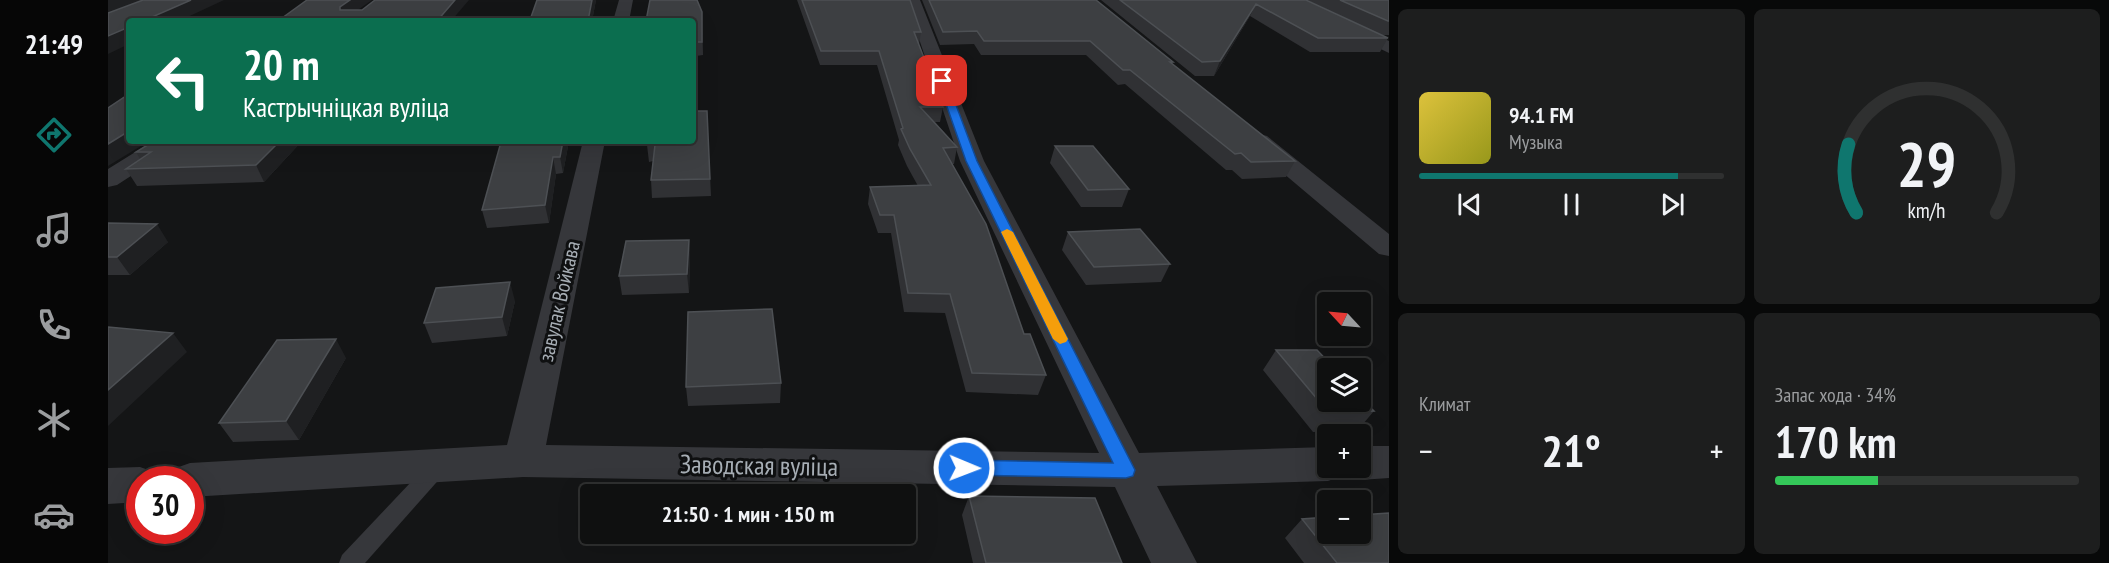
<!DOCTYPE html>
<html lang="ru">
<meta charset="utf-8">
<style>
:root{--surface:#0f1010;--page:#1d1e1e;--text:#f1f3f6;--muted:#9b9d9f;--line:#2f3030;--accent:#0f766e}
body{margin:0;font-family:"PT Sans Narrow",sans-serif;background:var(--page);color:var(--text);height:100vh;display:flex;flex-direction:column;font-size:22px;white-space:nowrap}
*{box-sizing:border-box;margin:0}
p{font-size:20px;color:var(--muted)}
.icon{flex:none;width:33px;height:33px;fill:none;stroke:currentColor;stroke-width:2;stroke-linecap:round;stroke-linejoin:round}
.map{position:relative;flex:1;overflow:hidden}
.side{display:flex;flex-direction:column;gap:9px;padding:9px;background:#080909;width:720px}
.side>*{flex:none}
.hud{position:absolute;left:18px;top:18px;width:570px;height:126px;border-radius:6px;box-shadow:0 6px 24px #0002,0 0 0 2px var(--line);background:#0b6e4f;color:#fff;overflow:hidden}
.needle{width:39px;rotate:296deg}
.fabs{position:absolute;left:1209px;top:292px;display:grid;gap:12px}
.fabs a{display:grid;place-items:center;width:54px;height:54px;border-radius:6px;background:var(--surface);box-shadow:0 6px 24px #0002,0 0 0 2px var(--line);font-size:30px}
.speed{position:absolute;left:18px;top:466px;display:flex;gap:12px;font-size:30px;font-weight:700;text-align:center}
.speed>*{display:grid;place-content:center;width:78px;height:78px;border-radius:50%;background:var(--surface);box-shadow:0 6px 24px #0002,0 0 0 2px var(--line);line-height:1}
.speed .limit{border:9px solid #d22;background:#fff;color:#111}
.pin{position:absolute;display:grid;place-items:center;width:51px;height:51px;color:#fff;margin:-26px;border-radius:12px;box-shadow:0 3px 9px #0006}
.me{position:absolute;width:66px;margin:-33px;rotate:91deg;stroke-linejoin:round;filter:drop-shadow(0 0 4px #0008)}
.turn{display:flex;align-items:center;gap:21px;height:126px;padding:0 18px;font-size:27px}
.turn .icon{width:78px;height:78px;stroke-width:2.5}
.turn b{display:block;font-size:42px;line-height:51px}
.big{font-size:45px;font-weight:700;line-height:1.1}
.side .widget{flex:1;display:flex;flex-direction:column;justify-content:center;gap:9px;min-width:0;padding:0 21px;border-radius:9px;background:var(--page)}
.side .dial{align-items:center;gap:0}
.dial svg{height:156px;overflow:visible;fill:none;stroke:var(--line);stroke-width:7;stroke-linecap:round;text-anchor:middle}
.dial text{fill:var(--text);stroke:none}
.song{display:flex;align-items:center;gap:18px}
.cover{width:72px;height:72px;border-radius:9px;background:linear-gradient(135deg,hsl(50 70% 55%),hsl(60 70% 35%))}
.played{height:6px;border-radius:3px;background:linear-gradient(90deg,var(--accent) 85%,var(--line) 85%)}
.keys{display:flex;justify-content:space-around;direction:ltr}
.heat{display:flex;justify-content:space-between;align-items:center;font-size:33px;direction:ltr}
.charge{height:9px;border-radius:4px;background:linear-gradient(90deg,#34c759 34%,var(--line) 0)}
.side .tiles{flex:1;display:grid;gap:9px;grid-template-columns:repeat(2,1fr)}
.trip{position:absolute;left:472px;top:484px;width:336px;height:60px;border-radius:6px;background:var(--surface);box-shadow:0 6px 24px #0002,0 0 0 2px var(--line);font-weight:700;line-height:60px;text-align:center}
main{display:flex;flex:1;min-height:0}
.dock{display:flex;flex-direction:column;width:108px;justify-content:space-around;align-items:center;background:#060606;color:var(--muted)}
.dock .icon{width:42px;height:42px}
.dock .current{color:var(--accent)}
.dock b{font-size:27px;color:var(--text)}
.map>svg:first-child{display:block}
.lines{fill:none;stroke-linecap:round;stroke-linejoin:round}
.lane{fill:#36373b;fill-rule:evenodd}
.street{fill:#36373b;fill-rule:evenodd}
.wall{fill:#303134}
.shaded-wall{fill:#1f2022}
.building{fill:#3d3f42;stroke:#4d5054;stroke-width:1.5}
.route{fill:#1a73e8;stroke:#114b97;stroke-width:1.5}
.slow{fill:#f59e0b}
.labels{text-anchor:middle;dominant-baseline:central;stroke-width:6;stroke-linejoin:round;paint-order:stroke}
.street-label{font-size:21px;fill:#a7aeb5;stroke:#0f1011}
.near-street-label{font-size:26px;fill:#a7aeb5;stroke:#0f1011}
</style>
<main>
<nav class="dock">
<b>21:49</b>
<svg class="icon current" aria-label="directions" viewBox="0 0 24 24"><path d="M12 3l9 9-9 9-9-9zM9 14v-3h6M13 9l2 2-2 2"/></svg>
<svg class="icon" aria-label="music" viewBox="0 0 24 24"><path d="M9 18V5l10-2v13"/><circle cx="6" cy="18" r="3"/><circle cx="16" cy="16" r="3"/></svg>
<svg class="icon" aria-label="phone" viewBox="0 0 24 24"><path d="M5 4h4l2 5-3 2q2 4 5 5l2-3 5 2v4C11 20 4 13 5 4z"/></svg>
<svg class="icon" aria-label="climate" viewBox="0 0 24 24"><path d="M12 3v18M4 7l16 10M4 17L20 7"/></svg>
<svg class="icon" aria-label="car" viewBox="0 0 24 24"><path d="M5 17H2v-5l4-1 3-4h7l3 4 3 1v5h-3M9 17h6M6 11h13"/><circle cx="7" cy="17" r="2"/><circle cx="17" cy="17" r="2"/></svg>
</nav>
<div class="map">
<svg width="1281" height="563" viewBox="0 0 1281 563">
<rect width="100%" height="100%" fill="#141516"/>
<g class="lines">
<path class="lane" d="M328,461L335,463L338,469L335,475L257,563H231L234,555L321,463Z"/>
<path class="street" d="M511,0H525L521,21H505Z
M798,0H812L876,161L1031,453L1220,447V468H1252V446H1281V478L1252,480L1238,475L1236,471L1234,476L1220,481L1049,486L1089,563H1043L1007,487L415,477L82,497V480H62L68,468L82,463L399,445L475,141H497L438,445L991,453L852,161Z
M1175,0H1194L1281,41V53L1177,3Z
M1151,134L1159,136L1281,234V256L1271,254L1143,146L1140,141L1143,136Z
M45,141H72L69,146L9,185L0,187V169Z
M32,467L46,472L50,480H32V502L0,504V468Z"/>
</g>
<path class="wall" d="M429,0H488L484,21H422Z
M542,0L594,12L595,55L588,56L587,111H599L603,196L544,198L543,180L545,161L541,162L539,145L585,141Z
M689,0H802L813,32L811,45L835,107L832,122H827L849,147L846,164H844L916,334L938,375L930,395L858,392L837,313L796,312L783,233H770L760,204L762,187L810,186L799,166L790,145L791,140L769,65H712Z
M814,0H988L1065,62L1064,64L1187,161L1178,177L1134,179L1124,170H1118L1017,84L1010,85L978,55H873L866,44L832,45Z
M993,0H1198L1263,30L1199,0H1281V35H1273L1280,38L1272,52H1202L1142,16L1106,76H1087Z
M194,141L156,182L29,186L18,169L32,159L28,152Z
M461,141L455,173L448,174L441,223L379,228L374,210L397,142Z
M947,146L1021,189L1014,207H973L942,163Z
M0,223L60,242L22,275H0Z
M960,232L1062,264L1053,282L978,285L954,250Z
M581,240L582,258L581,293L514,295L511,276Z
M407,301L399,336L324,343L316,323Z
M1168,350L1266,411L1249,431L1205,432L1155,370Z
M238,358L191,440L125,442L111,423Z
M673,383L672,403L580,406L578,387Z
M861,496L1014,563H865L854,515Z
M1194,519L1281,563H1196L1177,538Z"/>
<path class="shaded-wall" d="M0,0H35L0,14Z
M83,0H116L71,21H35Z
M242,0H264L237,19L232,10V7Z
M347,0H361L343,21H329Z
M484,0H488L484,21H480Z
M1148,4L1142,16L1106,76L1112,61Z
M21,27V44L0,54V36Z
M587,42L588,56L587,127L586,111Z
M21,131V141H41L0,166V144Z
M172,141H194L156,182L148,165Z
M455,141H461L455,173L452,157Z
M445,157L448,174L441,223L437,205Z
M49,224L60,242L22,275L9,257Z
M581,240L582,258L581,293L579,274Z
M402,282L407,301L399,336L394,317Z
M65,333L79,352L0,426V390Z
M228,339L238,358L191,440L178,421Z"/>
<path class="building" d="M35,0H83L35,21H21V27L0,36V13Z
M199,0H242L232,7V10H254L267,0H347L329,21H170Z
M429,0H484L480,21H445L446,19L422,20Z
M542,0H589L594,12V42H587L586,111H599L602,179L543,180L547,145H539V141H585V21H538Z
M694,0H802L813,32H806L835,107H812L849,147L835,148L878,224L916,334H922L938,375L864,373L842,294L800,293L786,215H772L762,187L823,185L802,149L793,129L795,128L771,51H713Z
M821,0H988L1065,62H1062L1187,161L1143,162L1133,153L1127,154L1022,70H1015L982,41H876L869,31L835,32Z
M1012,0H1198L1280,38H1210L1148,4L1112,61L1094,62Z
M1232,0H1281V21H1280Z
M21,94V131L0,144V108Z
M46,141H172L148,165L18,169L43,152H28Z
M397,141H455L452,157H445L437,205L374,210L393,142H397Z
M947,146H985L1021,189L980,190Z
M0,223L49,224L9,257H0Z
M1032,229L1062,264L986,267L960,232Z
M581,240L579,274L511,276L518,241Z
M402,282L394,317L316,323L328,288Z
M664,309L673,383L578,387L580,312Z
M0,327L65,333L0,390Z
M228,339L178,421L111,423L169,340Z
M1168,350H1209L1227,369H1220V402H1252V397L1266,411L1220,412Z
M861,496L987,498L1014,563H878Z
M1281,513V563H1229L1194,519L1220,517V534H1252V515Z"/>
<path class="route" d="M834,78L839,81L869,161L1027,470L1025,476L1018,478L856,475L849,473L847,468L849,462L856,460L1005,463L858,161L830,81Z"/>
<path class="slow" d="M899,229L905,232L960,339L958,342L952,344L945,339L893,232Z"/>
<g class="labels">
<g class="street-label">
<text transform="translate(451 301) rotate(-77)">завулак Войкава</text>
</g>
<g class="near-street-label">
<text transform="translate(651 465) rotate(1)">Заводская вуліца</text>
</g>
</g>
</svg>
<div class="fabs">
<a><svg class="needle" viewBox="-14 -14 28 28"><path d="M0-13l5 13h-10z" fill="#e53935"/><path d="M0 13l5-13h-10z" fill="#9b9d9f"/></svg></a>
<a><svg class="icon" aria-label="layers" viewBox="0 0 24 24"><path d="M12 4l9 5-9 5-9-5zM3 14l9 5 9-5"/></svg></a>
<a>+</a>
<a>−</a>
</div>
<div class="speed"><div class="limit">30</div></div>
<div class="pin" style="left:834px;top:81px;background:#d93025"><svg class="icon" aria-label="arrive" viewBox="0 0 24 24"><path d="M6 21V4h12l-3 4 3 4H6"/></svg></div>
<svg class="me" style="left:856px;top:468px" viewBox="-20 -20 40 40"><circle r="17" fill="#1a73e8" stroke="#fff" stroke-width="3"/><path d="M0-11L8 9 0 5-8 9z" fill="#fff"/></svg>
<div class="trip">21:50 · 1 мин · 150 m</div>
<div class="hud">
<div class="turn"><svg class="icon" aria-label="left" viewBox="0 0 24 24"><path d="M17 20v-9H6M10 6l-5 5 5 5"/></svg><div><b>20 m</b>Кастрычніцкая вуліца</div></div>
</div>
</div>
<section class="side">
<div class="tiles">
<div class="widget">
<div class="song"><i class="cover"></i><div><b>94.1 FM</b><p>Музыка</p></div></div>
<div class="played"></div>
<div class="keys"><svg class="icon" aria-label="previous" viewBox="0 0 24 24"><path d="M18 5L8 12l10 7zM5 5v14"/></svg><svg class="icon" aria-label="pause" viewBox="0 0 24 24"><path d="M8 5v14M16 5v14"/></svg><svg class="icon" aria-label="next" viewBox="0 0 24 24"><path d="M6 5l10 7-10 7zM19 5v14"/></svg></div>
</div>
<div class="widget dial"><svg viewBox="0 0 100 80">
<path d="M14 69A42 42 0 1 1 86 69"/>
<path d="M14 69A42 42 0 0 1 10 34" stroke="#0f766e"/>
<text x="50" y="56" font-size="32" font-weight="700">29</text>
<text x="50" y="72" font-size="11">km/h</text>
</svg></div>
<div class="widget"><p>Климат</p>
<div class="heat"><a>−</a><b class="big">21°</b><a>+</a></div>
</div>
<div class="widget"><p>Запас хода · 34%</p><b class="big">170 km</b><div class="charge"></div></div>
</div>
</section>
</main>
